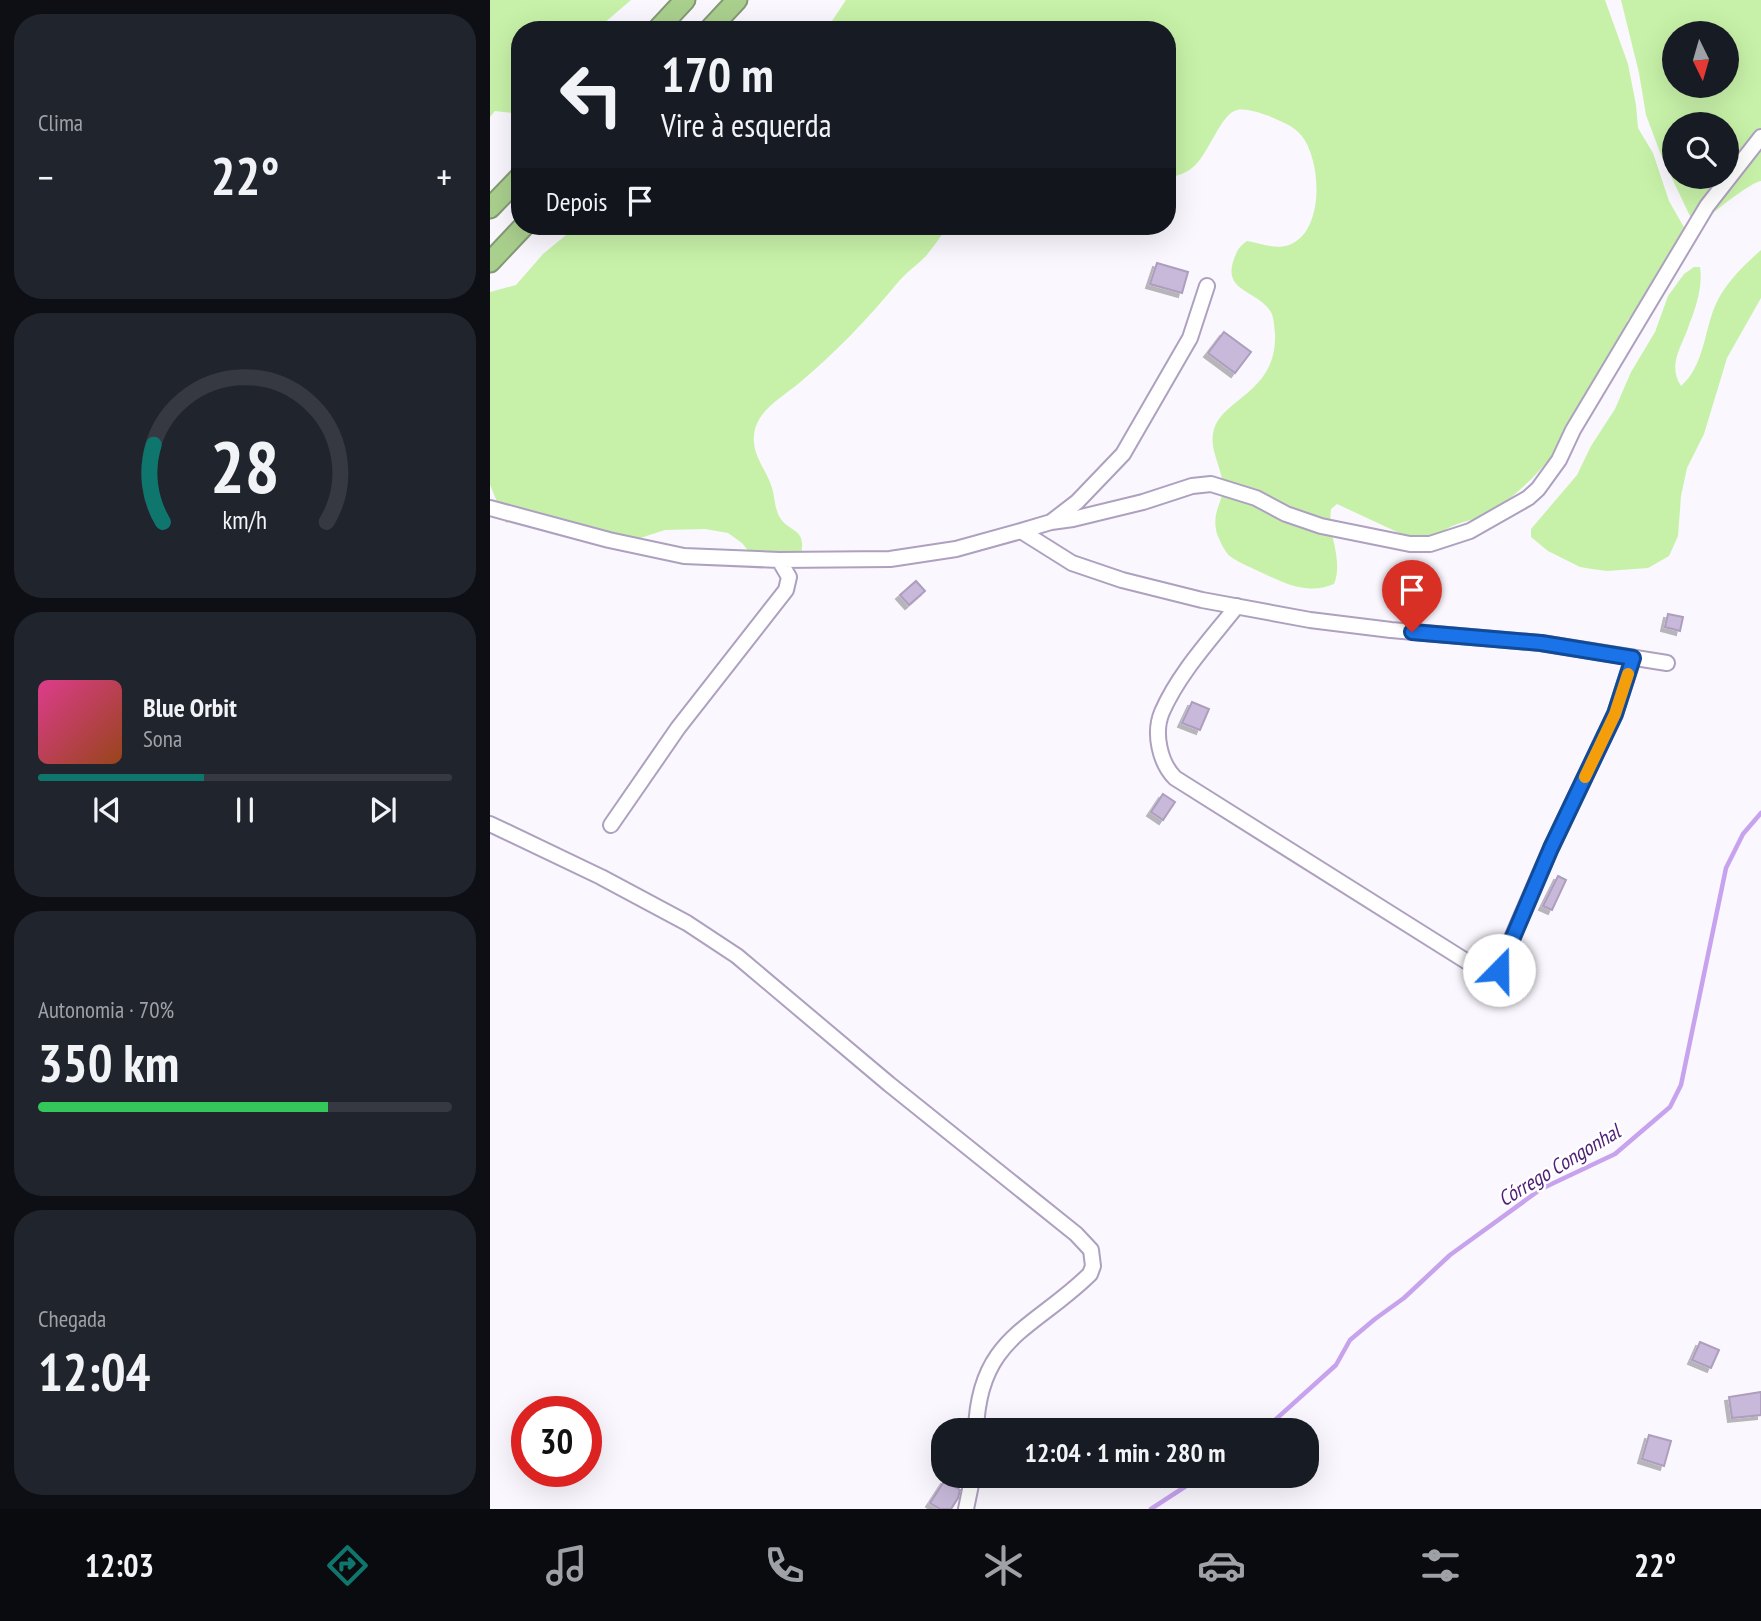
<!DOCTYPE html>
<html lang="pt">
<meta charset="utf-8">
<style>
:root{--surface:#171b24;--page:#20242c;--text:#f1f3f6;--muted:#9ea1a6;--line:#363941;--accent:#0f766e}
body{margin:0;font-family:"PT Sans Narrow",sans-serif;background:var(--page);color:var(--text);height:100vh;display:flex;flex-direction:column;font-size:26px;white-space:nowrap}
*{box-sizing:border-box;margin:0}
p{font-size:23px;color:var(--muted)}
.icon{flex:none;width:38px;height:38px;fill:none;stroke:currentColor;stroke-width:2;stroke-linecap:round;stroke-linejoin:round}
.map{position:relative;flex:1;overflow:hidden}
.panel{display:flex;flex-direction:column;gap:14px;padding:14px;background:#0d0f14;width:490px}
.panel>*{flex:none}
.banner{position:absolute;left:21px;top:21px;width:665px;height:214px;border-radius:28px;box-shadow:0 7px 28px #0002;background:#171b24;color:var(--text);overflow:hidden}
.needle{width:46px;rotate:175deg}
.tools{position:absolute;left:1172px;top:21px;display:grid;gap:14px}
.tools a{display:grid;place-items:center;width:77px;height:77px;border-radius:50%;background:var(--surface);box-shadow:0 7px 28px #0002;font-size:35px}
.speed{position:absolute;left:21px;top:1396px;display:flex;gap:14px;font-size:35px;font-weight:700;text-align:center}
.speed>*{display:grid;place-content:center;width:91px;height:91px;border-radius:50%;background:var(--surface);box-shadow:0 7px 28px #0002;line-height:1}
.speed .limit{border:10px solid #d22;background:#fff;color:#111}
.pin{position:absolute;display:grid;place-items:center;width:60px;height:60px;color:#fff;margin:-72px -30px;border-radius:50% 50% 50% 0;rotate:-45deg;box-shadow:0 0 7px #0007}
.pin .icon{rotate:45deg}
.me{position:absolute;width:77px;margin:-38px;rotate:22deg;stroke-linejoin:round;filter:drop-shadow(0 0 5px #0008)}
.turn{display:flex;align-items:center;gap:24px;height:147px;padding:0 35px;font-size:32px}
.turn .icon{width:91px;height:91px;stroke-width:2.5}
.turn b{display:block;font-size:49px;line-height:60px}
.then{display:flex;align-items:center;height:66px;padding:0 35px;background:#0003;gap:14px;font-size:26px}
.big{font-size:52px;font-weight:800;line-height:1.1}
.panel .card{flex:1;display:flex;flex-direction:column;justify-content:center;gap:10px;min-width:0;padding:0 24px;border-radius:28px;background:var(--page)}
.panel .dial{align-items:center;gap:0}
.dial svg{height:182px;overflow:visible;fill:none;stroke:var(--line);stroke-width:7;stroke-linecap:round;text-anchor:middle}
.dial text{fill:var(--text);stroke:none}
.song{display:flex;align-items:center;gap:21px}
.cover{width:84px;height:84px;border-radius:10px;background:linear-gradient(135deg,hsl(330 70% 55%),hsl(20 70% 35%))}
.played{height:7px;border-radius:4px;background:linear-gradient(90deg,var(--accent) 40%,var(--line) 40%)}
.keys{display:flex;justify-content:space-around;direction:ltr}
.heat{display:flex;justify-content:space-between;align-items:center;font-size:38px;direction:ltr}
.charge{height:10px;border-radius:5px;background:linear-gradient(90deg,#34c759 70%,var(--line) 0)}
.trip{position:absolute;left:441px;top:1418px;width:388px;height:70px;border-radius:28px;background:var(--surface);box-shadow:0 7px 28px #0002;font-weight:800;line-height:70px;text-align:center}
.tabs{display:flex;height:112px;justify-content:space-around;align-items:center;background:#090b0e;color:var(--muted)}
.tabs .icon{width:49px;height:49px}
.tabs .selected{color:var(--accent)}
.tabs b{font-size:32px;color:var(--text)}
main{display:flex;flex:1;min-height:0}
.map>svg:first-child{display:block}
.green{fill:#c7f1a8;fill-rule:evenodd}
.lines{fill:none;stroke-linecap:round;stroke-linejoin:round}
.stream{stroke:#c7a3ee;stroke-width:4.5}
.building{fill:#c8b9da;stroke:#ad9ebe;stroke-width:2;filter:url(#shadow)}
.minor-casing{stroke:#aea0bf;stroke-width:18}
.highway-casing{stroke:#829973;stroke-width:23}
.minor{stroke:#fff;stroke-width:14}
.highway{stroke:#a9cf8d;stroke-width:19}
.route-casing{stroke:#114b97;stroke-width:18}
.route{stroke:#1a73e8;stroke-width:12}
.slow{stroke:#f59e0b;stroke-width:12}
.labels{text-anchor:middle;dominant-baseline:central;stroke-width:5;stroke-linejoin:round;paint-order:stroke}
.water-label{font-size:21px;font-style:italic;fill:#512177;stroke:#fff}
</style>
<main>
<section class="panel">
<div class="card"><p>Clima</p>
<div class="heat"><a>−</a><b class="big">22°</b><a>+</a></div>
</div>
<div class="card dial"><svg viewBox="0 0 100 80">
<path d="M14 69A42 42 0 1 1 86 69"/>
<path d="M14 69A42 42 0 0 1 10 35" stroke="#0f766e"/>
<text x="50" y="56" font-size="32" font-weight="700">28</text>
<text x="50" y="72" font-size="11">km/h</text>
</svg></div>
<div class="card">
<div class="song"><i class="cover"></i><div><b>Blue Orbit</b><p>Sona</p></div></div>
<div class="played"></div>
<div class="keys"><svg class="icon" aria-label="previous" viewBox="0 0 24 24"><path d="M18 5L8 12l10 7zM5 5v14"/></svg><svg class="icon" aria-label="pause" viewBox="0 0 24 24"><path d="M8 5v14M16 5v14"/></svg><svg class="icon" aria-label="next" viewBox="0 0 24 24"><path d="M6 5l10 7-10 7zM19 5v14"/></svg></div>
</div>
<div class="card"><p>Autonomia · 70%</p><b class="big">350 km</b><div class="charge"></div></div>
<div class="card"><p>Chegada</p><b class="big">12:04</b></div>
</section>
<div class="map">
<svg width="1271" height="1509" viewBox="0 0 1271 1509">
<defs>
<filter id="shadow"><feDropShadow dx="-4" dy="4" stdDeviation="0" flood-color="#0004"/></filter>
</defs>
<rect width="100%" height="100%" fill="#faf7fe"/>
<path class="green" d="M0,0H141L106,30H30V114L5,111L0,117Z
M356,0H1115L1138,64L1146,105L1148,128L1163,153L1179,201L1195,229L1157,296L1137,321V330C1098,400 1070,468 1000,512C986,521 968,521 955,530L951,542L922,539L847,504L841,509C837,534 854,559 844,584C816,596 792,582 766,570C758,566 748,562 741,557C735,553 730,541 727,534C721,511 733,504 733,486C732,468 720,451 723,434C727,399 788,395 785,333C784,326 784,318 781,312C767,290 734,292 743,262C746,253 748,247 757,241C771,243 785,250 799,245C835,232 832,160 811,135C804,126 790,121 779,116C770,113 757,108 747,110C730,114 719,155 702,168C695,174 686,176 677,178V30H336Z
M1131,0H1271V181C1261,182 1219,215 1211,224L1203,222L1198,212L1171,155L1156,115L1149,73ZM1185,33H1237V86H1185ZM1185,124H1237V177H1185Z
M87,226H458C451,236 444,246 436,256C427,265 417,272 409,281C378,319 345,353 308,384C291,398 266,411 264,435C262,455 275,468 281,485C285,495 284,506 289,516C298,533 317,527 311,554H261L252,543L238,533L215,529L175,530L144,540L94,541H87L63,526L30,519L16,523L0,485V292L26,285L53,254Z
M1271,250V298L1237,358L1214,434L1197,468L1191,496L1188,536L1179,556L1158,568L1117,571L1102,569L1090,567L1058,551L1041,537V529L1087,475L1101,446L1125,409L1141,372L1165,332L1178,296L1194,274L1204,267H1210C1213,286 1206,307 1199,325C1192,347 1177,364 1191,386C1214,366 1214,332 1225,306C1235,283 1253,266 1271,250Z"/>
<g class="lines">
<path class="stream" d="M774,1430L846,1365L860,1340L885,1319L914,1298L960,1255L1051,1189L1125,1154L1180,1107L1191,1085L1236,868L1253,834L1271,813
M661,1509L713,1475"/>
</g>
<path class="building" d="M667,263L698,272L692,293L660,284Z
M734,332L761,352L745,373L718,353Z
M426,581L435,591L419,605L410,595Z
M1178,614L1193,617L1190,631L1175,627Z
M702,702L719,709L710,730L692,723Z
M673,794L685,802L673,820L661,812Z
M1068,876L1076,880L1062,910L1053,906Z
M1210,1342L1229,1350L1221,1368L1202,1360Z
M1271,1392V1415L1242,1418L1239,1397Z
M1159,1435L1181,1441L1174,1466L1152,1459Z
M455,1480L470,1490L468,1498L461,1509H450L440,1503Z"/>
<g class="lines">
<defs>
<path id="minor" d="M0,508L119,540L194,556L289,560L400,559L466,549L531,531L561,522L587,502L633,454L700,338L717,286
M561,522L583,519L653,502L702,486L721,484L766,498L796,514L831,526L920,544H940L980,531L1038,498L1048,489L1069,460L1083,430L1217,206L1271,137
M531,531L582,563L632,580L712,600L820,620L901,630L1051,643L1177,663
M747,606C721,639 689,673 672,712C663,733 670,763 685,778L995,973L1002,974L1008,970L1061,848L1125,714L1143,658
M0,824L111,877L197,923L247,956L399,1084L586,1234L601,1250L603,1266L600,1274C544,1329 489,1337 486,1430
M121,825L188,728L296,590L299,577L289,560
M476,1509L483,1475"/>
<path id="highway" d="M167,30L195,0
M219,30L247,0
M0,208L30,177
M0,262L34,226"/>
</defs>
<use href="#minor" class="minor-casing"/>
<use href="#highway" class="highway-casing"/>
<use href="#minor" class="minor"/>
<use href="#highway" class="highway"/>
</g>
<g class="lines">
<defs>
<path id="route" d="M922,632L1051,643L1143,658L1125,714L1061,848L1009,970"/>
</defs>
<use href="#route" class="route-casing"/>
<use href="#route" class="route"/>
<path class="slow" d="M1095,777L1125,714L1138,674"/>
</g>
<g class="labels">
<g class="water-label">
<text transform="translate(1069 1165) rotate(-31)">Córrego Congonhal</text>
</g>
</g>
</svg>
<div class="tools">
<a><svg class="needle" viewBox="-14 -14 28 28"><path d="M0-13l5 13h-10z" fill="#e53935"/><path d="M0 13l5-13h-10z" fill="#9ea1a6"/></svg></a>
<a><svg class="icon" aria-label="search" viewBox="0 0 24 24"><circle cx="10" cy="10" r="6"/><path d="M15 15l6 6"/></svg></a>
</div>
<div class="speed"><div class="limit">30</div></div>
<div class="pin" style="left:922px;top:632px;background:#d93025"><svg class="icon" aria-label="arrive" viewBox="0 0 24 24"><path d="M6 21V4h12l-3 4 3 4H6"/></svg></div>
<svg class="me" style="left:1009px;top:970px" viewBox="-20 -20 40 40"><circle r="19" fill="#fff"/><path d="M0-13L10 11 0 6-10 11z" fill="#1a73e8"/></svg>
<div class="trip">12:04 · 1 min · 280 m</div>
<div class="banner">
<div class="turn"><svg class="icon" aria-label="left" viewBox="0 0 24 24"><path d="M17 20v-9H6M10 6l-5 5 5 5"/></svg><div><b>170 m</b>Vire à esquerda</div></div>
<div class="then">Depois<svg class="icon" aria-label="arrive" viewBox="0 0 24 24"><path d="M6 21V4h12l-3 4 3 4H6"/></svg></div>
</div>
</div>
</main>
<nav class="tabs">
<b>12:03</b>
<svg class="icon selected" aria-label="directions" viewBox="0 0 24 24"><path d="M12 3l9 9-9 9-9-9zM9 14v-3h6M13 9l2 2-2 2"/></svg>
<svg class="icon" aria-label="music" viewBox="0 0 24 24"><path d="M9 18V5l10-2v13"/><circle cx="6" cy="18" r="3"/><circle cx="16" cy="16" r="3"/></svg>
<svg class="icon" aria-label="phone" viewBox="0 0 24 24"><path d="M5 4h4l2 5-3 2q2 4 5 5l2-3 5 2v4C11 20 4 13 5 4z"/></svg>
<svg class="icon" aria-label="climate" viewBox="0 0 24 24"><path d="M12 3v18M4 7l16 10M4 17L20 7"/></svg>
<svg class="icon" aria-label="car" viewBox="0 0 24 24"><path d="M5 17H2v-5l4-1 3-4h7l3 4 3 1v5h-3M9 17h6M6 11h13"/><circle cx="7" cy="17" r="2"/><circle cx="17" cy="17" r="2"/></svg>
<svg class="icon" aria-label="filters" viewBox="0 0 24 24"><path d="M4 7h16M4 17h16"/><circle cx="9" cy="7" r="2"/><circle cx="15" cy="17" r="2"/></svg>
<b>22°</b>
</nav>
